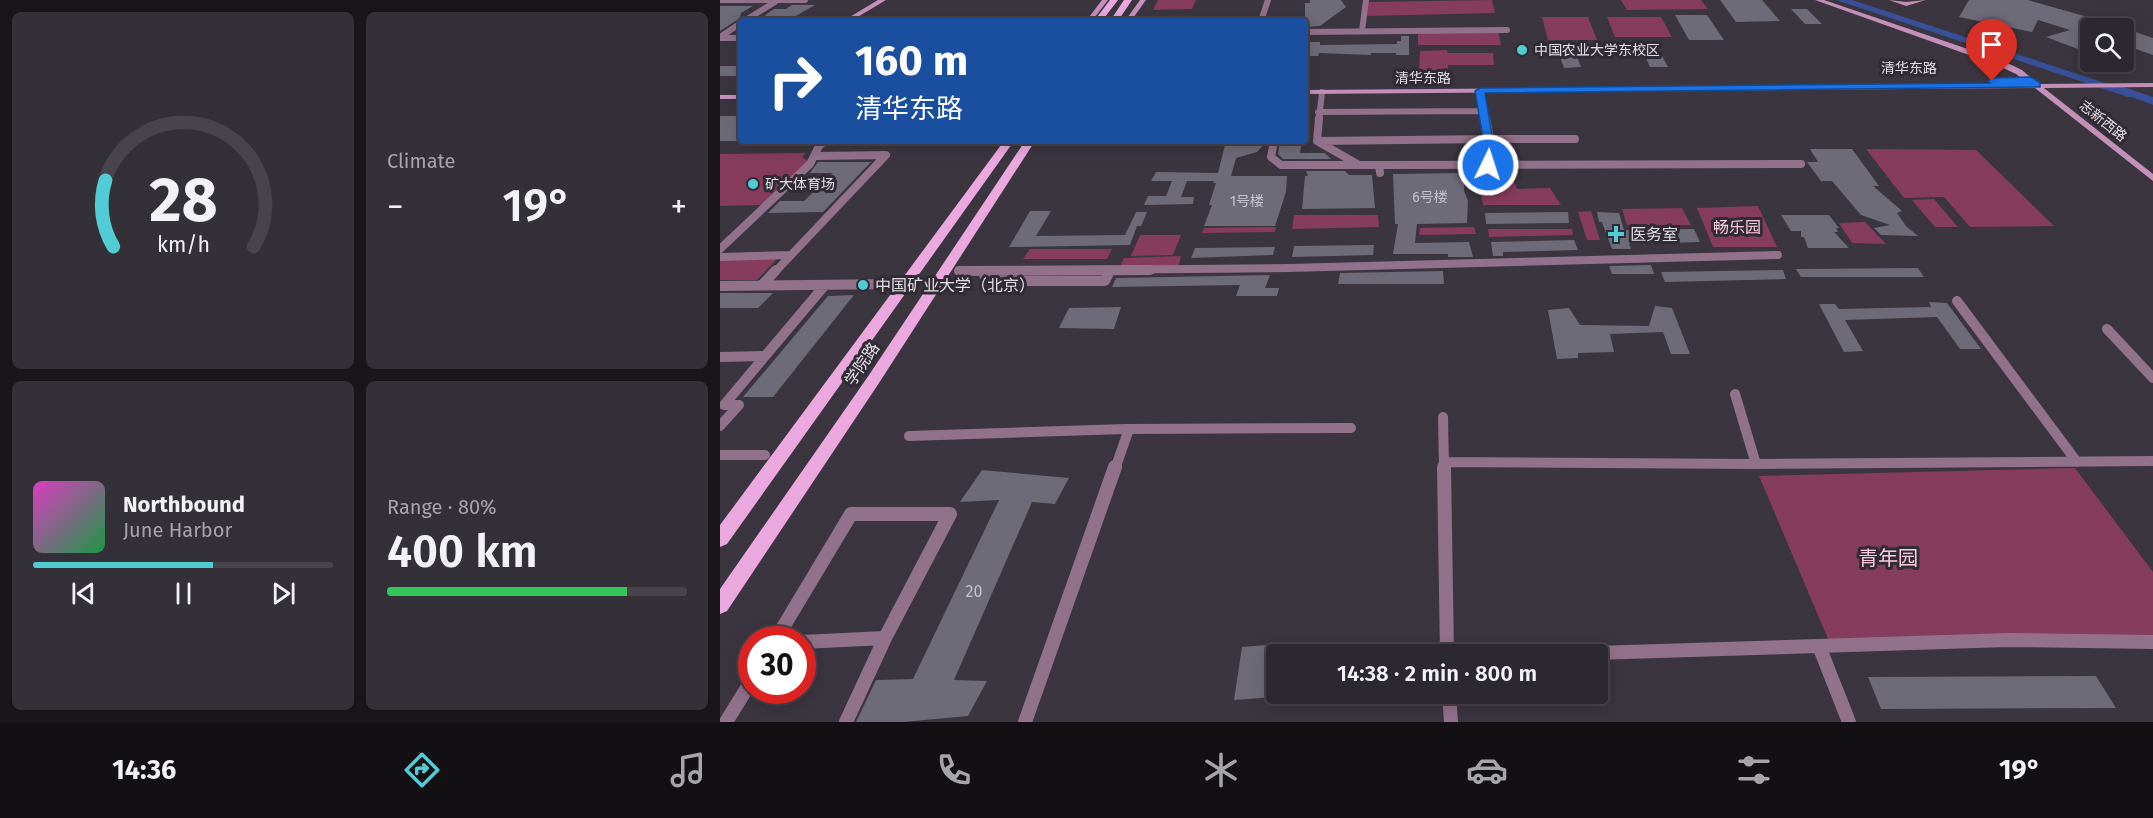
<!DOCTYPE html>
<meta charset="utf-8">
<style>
:root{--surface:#2c282f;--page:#343037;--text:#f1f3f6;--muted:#a6a6aa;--line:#48444b;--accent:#51ccd4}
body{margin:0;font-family:"Fira Sans","Noto Sans SC",sans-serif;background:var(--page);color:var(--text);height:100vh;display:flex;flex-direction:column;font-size:22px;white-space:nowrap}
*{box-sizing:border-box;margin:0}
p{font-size:20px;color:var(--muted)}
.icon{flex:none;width:33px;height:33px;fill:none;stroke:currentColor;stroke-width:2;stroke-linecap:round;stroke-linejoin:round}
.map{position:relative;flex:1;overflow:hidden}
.drawer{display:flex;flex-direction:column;gap:12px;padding:12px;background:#18161a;width:720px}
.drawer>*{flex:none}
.banner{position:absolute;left:18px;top:18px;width:570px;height:126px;border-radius:6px;box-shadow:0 3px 15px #0003,0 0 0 2px var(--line);background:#1a4fa0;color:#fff;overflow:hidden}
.controls{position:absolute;left:1360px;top:18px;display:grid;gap:12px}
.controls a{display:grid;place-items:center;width:54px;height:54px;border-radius:6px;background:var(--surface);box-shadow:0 3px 15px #0003,0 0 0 2px var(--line);font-size:30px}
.speed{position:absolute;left:18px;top:626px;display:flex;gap:12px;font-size:30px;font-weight:700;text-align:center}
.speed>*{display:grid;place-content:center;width:78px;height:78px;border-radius:50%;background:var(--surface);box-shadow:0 3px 15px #0003,0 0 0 2px var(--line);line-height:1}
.speed .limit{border:9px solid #d22;background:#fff;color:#111}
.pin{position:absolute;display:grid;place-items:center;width:51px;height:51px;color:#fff;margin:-62px -26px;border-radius:50% 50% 50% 0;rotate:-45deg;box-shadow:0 0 6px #0007}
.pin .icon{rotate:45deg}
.me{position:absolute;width:66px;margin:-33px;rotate:4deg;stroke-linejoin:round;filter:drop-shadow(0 0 4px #0008)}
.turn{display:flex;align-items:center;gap:21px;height:126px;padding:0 18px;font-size:27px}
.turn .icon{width:78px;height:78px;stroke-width:2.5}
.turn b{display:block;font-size:42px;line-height:51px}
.big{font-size:45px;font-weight:600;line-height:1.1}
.drawer .widget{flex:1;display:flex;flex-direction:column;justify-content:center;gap:9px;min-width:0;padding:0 21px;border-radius:9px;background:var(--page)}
.drawer .dial{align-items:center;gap:0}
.dial svg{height:156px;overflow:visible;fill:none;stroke:var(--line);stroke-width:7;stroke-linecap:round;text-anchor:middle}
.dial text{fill:var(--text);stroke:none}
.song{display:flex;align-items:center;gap:18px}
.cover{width:72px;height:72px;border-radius:9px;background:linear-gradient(135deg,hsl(310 70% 55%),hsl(140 70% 35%))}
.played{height:6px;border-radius:3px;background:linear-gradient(90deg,var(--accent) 60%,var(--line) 60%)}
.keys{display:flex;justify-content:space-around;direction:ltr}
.heat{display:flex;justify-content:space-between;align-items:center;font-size:33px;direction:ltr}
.charge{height:9px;border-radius:4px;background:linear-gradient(90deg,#34c759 80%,var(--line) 0)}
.drawer .tiles{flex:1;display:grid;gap:12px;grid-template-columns:repeat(2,1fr)}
.trip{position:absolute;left:546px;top:644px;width:342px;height:60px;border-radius:6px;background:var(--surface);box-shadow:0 3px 15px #0003,0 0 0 2px var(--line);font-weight:600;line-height:60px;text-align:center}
.dock{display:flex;height:96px;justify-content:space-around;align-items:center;background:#121013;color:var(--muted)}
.dock .icon{width:42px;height:42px}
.dock .on{color:var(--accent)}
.dock b{font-size:27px;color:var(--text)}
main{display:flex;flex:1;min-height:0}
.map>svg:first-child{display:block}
.green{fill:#863c5c}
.water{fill:#375099}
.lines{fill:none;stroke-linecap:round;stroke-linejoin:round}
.river{fill:#375099;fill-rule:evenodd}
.building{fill:#6c6b77}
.street-far3{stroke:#92718b;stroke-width:6}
.street-far2{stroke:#92718b;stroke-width:8}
.street-far1{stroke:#92718b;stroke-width:10}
.street{stroke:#92718b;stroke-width:14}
.secondary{fill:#c490ba;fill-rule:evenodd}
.primary{fill:#eba8df;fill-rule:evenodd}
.route{fill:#1a73e8;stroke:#114b97;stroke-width:1.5}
.poi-dot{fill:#51ccd4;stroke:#302b35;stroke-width:2}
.labels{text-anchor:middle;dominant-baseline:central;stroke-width:6;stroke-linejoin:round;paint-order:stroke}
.far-poi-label{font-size:14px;fill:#e2dfe5;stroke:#302b35;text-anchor:start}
.far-street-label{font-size:14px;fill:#e2dfe5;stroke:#302b35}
.number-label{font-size:14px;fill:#c4c2ca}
.park-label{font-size:16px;fill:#fbc9db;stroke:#302b35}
.poi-label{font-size:16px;fill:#e2dfe5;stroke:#302b35;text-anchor:start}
.street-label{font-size:16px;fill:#e2dfe5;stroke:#302b35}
.near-number-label{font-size:16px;fill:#c4c2ca}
.near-park-label{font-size:20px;fill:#fbc9db;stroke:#302b35}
</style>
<main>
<section class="drawer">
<div class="tiles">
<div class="widget dial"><svg viewBox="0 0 100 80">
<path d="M14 69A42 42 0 1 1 86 69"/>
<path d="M14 69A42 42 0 0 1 10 35" stroke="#51ccd4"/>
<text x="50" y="56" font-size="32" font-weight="700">28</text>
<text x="50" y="72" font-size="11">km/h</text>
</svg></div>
<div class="widget"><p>Climate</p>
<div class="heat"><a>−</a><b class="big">19°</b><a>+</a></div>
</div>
<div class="widget">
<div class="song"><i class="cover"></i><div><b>Northbound</b><p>June Harbor</p></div></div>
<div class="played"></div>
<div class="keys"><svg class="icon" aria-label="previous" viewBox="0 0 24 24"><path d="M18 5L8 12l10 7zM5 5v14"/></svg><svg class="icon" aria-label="pause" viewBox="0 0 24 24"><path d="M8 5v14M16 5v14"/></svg><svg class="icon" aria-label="next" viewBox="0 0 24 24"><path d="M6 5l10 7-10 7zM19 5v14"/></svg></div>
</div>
<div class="widget"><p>Range · 80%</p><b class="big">400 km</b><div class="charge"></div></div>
</div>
</section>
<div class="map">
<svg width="1433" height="722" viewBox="0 0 1433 722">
<rect width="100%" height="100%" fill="#3b353f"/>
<path class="green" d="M438,0H476L472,9L433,10Z
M772,0L775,13L647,16L648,2Z
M901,0H981L988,9L907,10Z
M822,17H868L877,40H828Z
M887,17H941L952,37H895Z
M778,31L781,45H698V32Z
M727,50L728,53H773L774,65H728V74H699L700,51Z
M1146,149L1256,150L1334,226L1250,227L1224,197L1184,198Z
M86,153L82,157L89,162L42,205L0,206V154Z
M790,172L797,189L830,188L841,205H763L757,173Z
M1214,199L1238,227H1215L1192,200Z
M1038,206L1057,247H993L977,208Z
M962,208L971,225H907L902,209Z
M871,211L880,240H867L858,212Z
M574,215H658L659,227L572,229Z
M1145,222L1166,244L1132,243L1119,223Z
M556,227L555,232L482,233L484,228Z
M754,227L756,234L699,235L700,228Z
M768,229H852L853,235L769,237Z
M420,235H461L453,255L411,256Z
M310,249H392L387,259H303Z
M461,256L458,269L398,270L404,258Z
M57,259L37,280H0V260Z
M1355,468L1433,572V637L1111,646L1039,476Z"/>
<path class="water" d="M1116,0H1132L1422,95L1408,97Z"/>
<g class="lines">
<path class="river" d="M1395,84L1433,97V105L1391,89L1389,87Z"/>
</g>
<path class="building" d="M590,0H621L626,7L600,26L585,27V3H590Z
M1000,0H1042L1060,21L1016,22Z
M1249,0H1308L1382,21L1400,28H1371V54L1326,37L1350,30L1318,20L1312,32L1239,17Z
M72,5H95L67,21H50L45,15L54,9H66Z
M0,6H33L21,13L20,18L0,31Z
M1071,9H1087L1102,24H1085Z
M955,15H987L1004,40H969Z
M1404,28L1433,38V55L1404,45Z
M681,36H689V55H676V53H651V55L599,53L598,56H585L587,42H600V45L677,44V41H681Z
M925,56H942L948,67H930Z
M840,57H857L861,67L844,68Z
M0,66H21V76H0Z
M0,116H21V141H0Z
M506,141H547L537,152L516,158L511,176H567L566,192L555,226H484L492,205H489L496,183H493L494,181H467L461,197H474L473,204L424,205L428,196H446L452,181H431L436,172L498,173Z
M560,141H582L580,153H605L611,159H563L558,154Z
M1090,149H1132L1159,186H1153L1182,211L1177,213L1186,226L1198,236L1161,235L1154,228L1170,225L1141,215L1112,181H1101L1087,162H1098Z
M98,162H151L103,212L48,213L60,201H84L113,173H90Z
M586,171H625L629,175H652L655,208L582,209L585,176H588Z
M744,173V191L748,201L747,223L697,224L695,243L749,242L753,257H728V254H673L678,224H675L673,174Z
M310,211H331L316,236L405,235L416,212H427L421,226H417L410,245L289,247Z
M848,212L849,223L766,224L765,213Z
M877,212L899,213L904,230L974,229L980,242L909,244L911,249H892L882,222H879Z
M1061,215H1109L1119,228H1116L1118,232H1114L1129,248H1088L1084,237H1081V231H1071Z
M854,240L858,250L783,252V256H773L771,242Z
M654,245L653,255L572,257L574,246Z
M555,247L553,255L471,258L475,248Z
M931,265L934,274H892L889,266Z
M1198,268L1204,277H1081L1076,269Z
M1063,270L1066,279L945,282L941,272Z
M723,271L724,284H618L620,273Z
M550,275L545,288H559L557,296H516L520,285L392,287L396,278Z
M0,293H53L38,308H0Z
M134,295L53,397H23L108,296Z
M1209,302L1227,303L1261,349H1240L1217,317L1125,320L1143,351L1124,352L1099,304H1115L1119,309L1211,307Z
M935,306L952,308L970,354H951L943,332L890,334L894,352L858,353V358L837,359L828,310L849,308L860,325L929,326Z
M401,307L394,329L339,328L349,308Z
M262,470L349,478L335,504L312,502L234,680L267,681L248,716L183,722H136L156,680L193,679L279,500L240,502Z
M581,642L579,654H556V697L514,700L522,647Z
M1376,676L1396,708L1161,709L1148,677Z"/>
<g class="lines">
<path class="street-far3" d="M0,0H85
M24,21L55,2
M541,21L548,0
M642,31L646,0
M585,32L787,30
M0,37L21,23
M0,38H21
M760,91L766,119
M598,112L764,111
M599,119L602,92"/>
<path class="street-far2" d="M599,118L597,141L639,165H659L660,173
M554,141L551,157L561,165H639
M597,141L770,139L766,118
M659,165L1081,164
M772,165L770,139H855
M0,249L90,164L99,146L105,141
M0,257L70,255
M239,271L569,268L1058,255
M55,272L166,155L95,156"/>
<path class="street-far1" d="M239,271L430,270
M263,271L266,281H385L390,271
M42,285L56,270
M0,286L177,284
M1237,301L1357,462
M1387,329L1433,378
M0,357L45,356
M1015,394L1036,464
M723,417L724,469
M0,426L19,405H4L105,285
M189,436L405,429L631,428
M0,455H45
M724,462L1036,464L1433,461
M395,469L409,429"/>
<path class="street" d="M724,467L727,654
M56,639L131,514H230L165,638L82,642
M1099,646L1129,722
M842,654L1288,640L1433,642
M729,693L731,722
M6,722L32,680
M126,722L165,638
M305,722L395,467"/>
<path class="secondary" d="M158,0H166L131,21H123Z
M382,0H388L372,21H366Z
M420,0H426L411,21H405Z
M1095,0H1104L1283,61L1302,70L1318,84L1433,83V87L1324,88L1433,174V181L1315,88L585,94V90L1309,84L1296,74L1277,65Z
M1169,0L1186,2L1206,0L1186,6Z
M0,95H21V99H0Z"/>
<path class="primary" d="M390,0H398L382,21H374Z
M404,0H412L398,21H390Z
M284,141H294L7,544L0,547V525Z
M305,141H315L159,383L7,611L0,614V589L149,375Z"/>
</g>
<path class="route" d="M1311,77L1320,83V87L765,93L777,165L772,168L763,165L767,162L755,91L760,88L1270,83L1268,81L1272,78Z"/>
<g class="poi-dot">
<circle cx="802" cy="50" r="6"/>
<circle cx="33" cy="184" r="6"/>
<path d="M893 225h6v6h6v6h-6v6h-6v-6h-6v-6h6z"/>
<circle cx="143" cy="285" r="6"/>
</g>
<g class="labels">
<g class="far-poi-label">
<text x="814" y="50">中国农业大学东校区</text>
<text x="45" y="184">矿大体育场</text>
</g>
<g class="far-street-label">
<text x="1189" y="68">清华东路</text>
<text x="703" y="78">清华东路</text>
<text transform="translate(1383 121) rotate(39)">志新西路</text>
</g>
<g class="number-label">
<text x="710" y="197">6号楼</text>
<text x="527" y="201">1号楼</text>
</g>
<g class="park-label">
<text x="1017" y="227">畅乐园</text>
</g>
<g class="poi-label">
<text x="910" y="234">医务室</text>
<text x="155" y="285">中国矿业大学（北京）</text>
</g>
<g class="street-label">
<text transform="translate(142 364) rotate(-56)">学院路</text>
</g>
<g class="near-number-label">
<text x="254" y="591">20</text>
</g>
<g class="near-park-label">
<text x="1168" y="558">青年园</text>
</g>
</g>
</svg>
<div class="controls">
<a><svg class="icon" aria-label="search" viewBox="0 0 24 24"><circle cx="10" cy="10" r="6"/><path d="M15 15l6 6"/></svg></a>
</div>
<div class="speed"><div class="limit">30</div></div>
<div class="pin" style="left:1272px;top:81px;background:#d93025"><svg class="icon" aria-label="arrive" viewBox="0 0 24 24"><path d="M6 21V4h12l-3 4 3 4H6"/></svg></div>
<svg class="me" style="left:768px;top:165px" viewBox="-20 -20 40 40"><circle r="17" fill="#1a73e8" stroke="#fff" stroke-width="3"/><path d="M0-11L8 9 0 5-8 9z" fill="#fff"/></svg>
<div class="trip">14:38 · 2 min · 800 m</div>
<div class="banner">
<div class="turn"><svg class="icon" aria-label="right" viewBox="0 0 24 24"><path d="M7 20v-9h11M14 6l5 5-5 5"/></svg><div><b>160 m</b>清华东路</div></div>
</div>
</div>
</main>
<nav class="dock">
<b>14:36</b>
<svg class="icon on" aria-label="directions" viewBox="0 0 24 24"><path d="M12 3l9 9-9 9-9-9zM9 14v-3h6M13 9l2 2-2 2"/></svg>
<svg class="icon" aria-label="music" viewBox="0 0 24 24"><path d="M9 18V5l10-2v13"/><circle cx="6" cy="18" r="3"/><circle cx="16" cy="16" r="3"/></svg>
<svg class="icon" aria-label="phone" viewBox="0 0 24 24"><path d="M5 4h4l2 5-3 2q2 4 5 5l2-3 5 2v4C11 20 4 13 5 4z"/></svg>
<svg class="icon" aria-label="climate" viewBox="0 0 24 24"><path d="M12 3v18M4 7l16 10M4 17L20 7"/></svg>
<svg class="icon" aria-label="car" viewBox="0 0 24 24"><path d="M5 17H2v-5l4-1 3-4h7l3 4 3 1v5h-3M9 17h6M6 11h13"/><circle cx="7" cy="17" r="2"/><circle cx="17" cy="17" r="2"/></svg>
<svg class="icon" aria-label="filters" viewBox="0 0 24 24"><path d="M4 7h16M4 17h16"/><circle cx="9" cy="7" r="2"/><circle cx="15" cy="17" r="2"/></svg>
<b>19°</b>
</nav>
